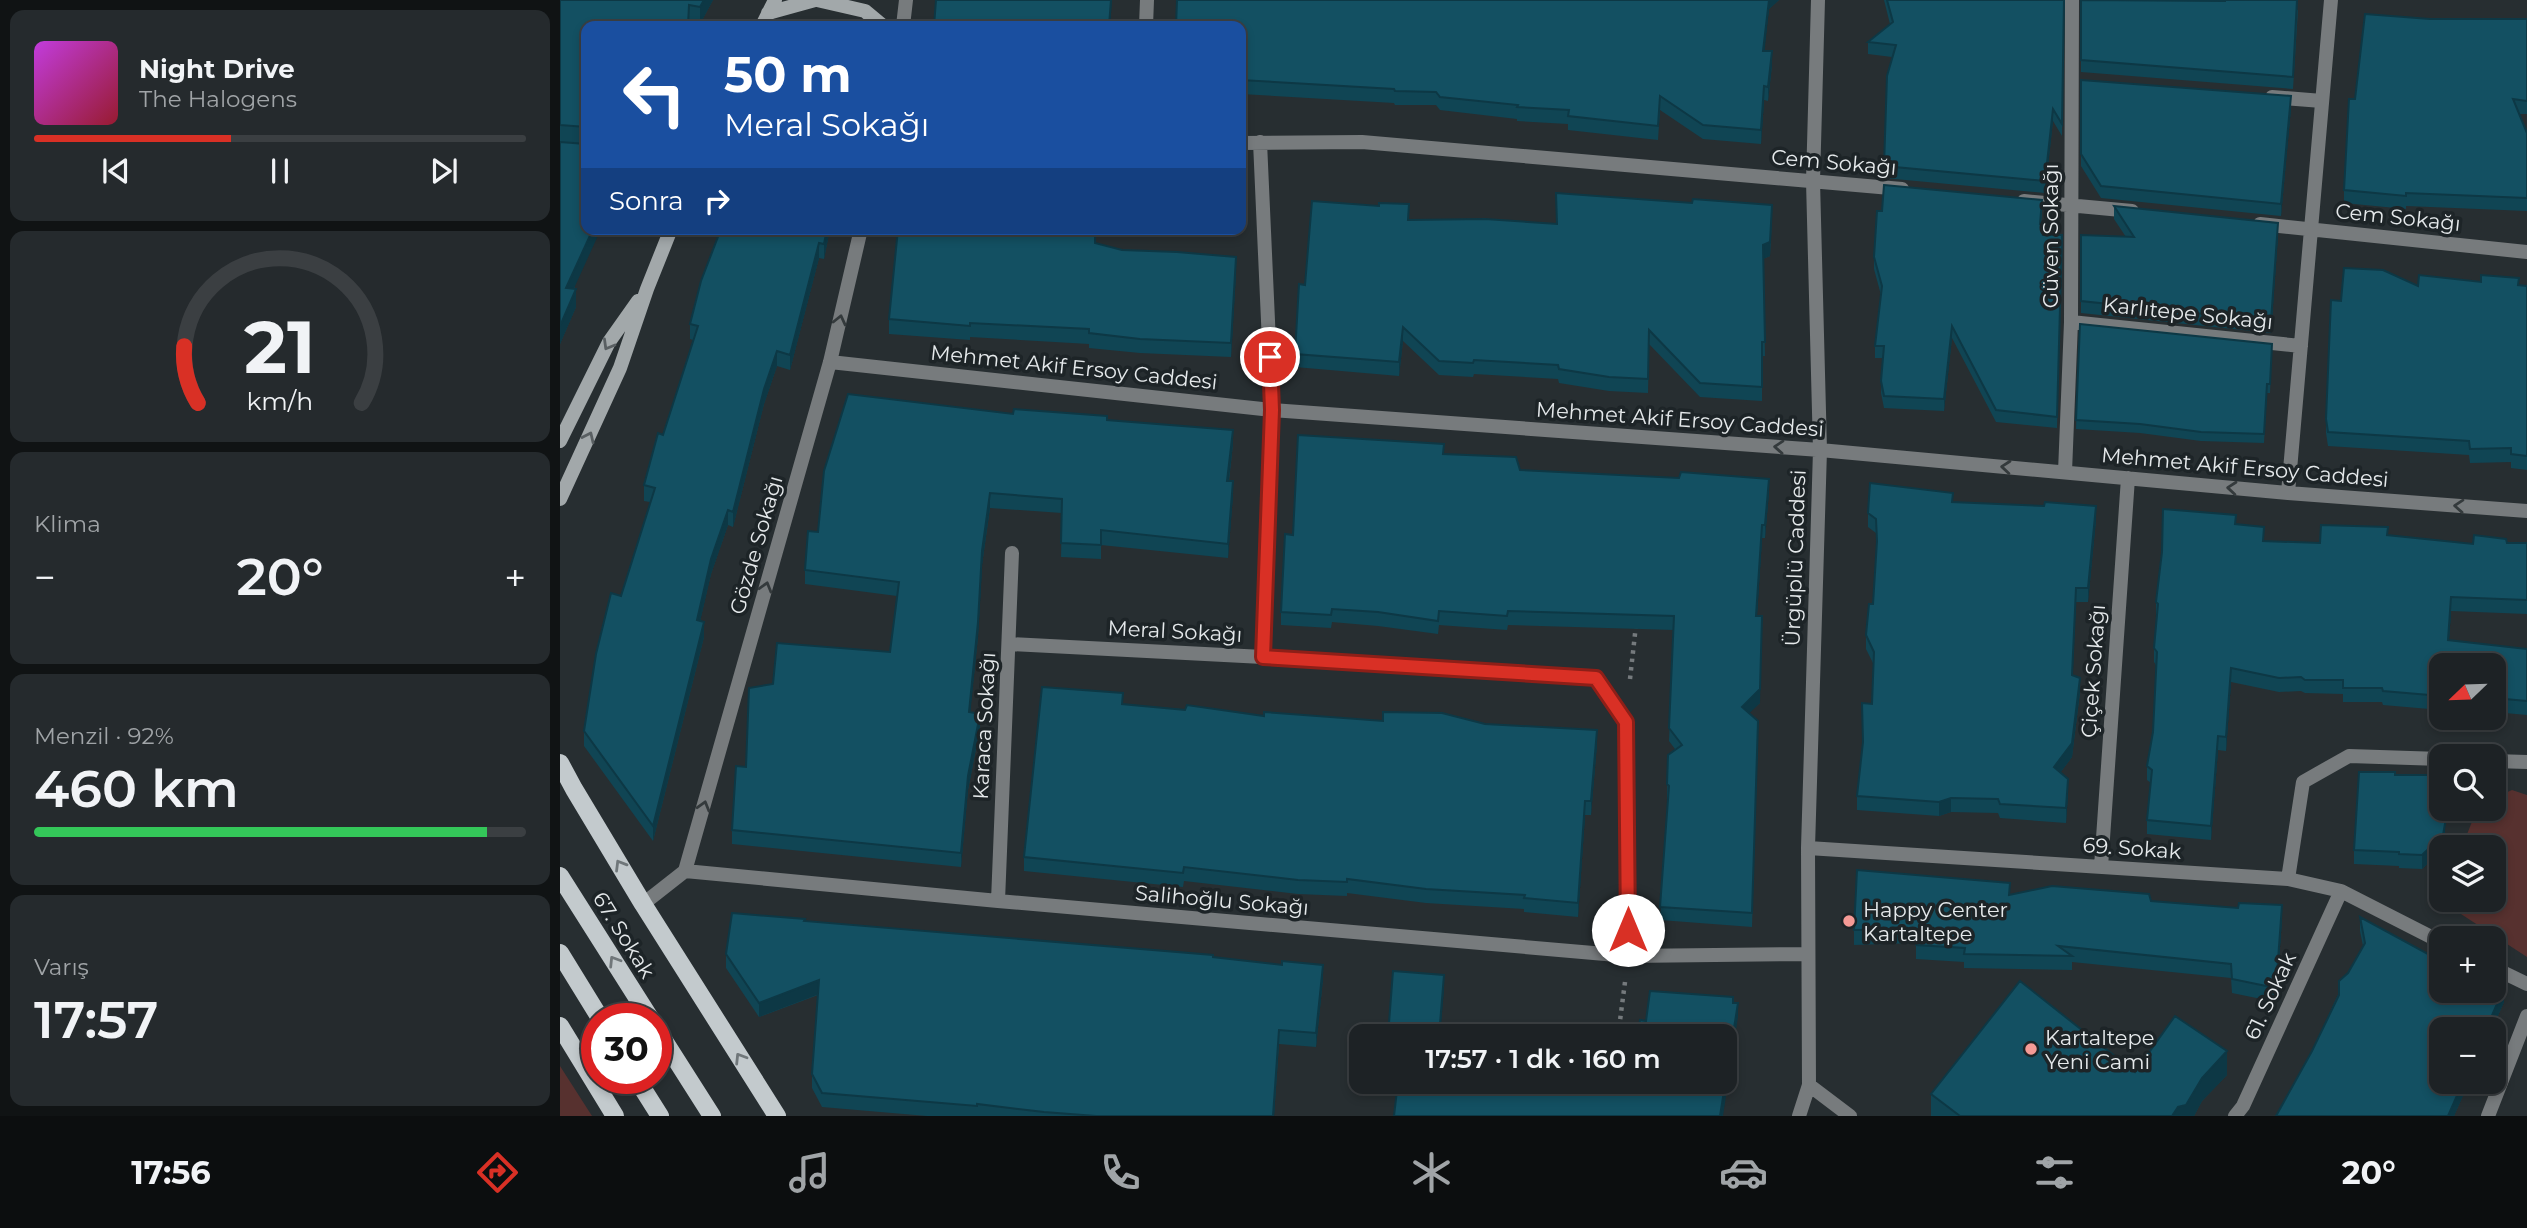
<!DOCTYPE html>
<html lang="tr">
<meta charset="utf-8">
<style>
:root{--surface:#1d2225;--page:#252a2d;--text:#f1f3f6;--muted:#a0a4a7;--line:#3b3f42;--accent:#d93025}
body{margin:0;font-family:Montserrat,sans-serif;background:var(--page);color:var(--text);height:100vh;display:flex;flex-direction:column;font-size:26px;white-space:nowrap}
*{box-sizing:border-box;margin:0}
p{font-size:23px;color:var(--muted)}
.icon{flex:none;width:38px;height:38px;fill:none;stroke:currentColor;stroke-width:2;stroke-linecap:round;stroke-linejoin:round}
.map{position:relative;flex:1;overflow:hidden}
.panel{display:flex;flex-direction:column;gap:10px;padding:10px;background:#101314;width:560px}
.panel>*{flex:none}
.banner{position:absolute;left:21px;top:21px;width:665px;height:214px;border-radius:14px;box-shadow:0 4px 10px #0003,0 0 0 2px var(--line);background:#1a4fa0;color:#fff;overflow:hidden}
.needle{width:46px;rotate:247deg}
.buttons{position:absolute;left:1869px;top:653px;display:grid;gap:14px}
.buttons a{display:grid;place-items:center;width:77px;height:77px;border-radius:14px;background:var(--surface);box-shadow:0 4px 10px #0003,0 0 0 2px var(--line);font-size:35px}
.speed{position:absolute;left:21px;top:1003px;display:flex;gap:14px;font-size:35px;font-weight:700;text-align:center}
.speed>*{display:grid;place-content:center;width:91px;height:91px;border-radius:50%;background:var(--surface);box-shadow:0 4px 10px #0003,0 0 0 2px var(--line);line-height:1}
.speed .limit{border:10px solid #d22;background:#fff;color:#111}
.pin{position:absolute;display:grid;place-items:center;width:60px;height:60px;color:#fff;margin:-30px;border:4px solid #fff;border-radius:50%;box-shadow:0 2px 7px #0007}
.me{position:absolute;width:77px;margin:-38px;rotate:0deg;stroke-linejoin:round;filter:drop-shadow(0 0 5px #0008)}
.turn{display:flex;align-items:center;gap:24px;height:147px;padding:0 28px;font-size:32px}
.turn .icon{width:91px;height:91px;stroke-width:2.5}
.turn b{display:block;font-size:49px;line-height:60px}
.then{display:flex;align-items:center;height:66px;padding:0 28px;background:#0003;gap:14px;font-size:26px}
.big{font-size:52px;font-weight:600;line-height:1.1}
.panel .tile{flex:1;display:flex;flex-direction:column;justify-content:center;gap:10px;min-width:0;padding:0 24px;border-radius:14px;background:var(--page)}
.panel .dial{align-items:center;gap:0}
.dial svg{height:182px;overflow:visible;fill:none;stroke:var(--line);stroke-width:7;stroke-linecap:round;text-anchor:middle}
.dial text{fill:var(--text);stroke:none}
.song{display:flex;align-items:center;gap:21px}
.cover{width:84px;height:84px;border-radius:10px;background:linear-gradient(135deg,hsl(290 70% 55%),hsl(350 70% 35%))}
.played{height:7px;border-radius:4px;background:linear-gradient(90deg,var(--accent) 40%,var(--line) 40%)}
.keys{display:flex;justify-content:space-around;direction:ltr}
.heat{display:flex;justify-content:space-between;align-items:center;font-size:38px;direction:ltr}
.charge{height:10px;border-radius:5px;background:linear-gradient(90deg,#34c759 92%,var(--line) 0)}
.trip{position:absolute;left:789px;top:1024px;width:388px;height:70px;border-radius:14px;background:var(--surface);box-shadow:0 4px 10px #0003,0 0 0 2px var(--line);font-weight:600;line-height:70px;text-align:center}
.tab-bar{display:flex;height:112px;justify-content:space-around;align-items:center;background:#0c0e0f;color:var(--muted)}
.tab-bar .icon{width:49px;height:49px}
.tab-bar .on{color:var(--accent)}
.tab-bar b{font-size:32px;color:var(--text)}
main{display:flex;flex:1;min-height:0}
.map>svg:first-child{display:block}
.green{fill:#57312f}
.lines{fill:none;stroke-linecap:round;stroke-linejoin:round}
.path{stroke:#757a7d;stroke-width:4.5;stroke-dasharray:3.5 5;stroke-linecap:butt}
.street{stroke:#777b7d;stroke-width:14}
.secondary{stroke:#a2a8aa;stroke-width:14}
.primary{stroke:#c3cacd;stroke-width:18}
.wall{fill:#104554}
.shaded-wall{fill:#0d3845}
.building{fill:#135062;stroke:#0d3845;stroke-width:2}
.oneway{stroke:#343a3c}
.oneway2{stroke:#595f62}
.oneway3{stroke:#70777a}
.route-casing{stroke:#8d1f18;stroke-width:18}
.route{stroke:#d93025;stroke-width:12}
.poi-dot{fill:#f59b96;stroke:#1d2427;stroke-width:2.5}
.labels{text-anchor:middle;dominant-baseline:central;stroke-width:7;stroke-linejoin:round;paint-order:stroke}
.street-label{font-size:21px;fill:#e5e9eb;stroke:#1d2427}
.poi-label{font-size:21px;fill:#e5e9eb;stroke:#1d2427;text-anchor:start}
</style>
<main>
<section class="panel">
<div class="tile">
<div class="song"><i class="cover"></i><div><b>Night Drive</b><p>The Halogens</p></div></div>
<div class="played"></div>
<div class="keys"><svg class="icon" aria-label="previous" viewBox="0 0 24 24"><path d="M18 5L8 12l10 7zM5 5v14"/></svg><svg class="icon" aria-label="pause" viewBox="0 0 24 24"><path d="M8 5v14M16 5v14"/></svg><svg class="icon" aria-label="next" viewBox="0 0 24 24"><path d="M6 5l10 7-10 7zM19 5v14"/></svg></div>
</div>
<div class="tile dial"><svg viewBox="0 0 100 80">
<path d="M14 69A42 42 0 1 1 86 69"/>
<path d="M14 69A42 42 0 0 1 8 44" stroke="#d93025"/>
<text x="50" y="56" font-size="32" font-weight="700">21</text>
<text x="50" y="72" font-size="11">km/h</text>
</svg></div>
<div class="tile"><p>Klima</p>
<div class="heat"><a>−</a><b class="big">20°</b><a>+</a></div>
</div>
<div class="tile"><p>Menzil · 92%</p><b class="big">460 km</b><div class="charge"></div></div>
<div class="tile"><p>Varış</p><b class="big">17:57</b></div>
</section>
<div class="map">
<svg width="1967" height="1116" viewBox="0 0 1967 1116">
<rect width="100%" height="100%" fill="#272e31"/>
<path class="green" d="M1952,790L1967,795V957L1881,901L1934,900V847H1902L1917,809L1934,808V798Z
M0,1066L32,1116H0Z"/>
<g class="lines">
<path class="path" d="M1070,679L1076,625
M1058,1036L1065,982"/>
<path class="street" d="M343,26L346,0
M586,26L587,0
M1712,97L1762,101
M700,142L712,410L703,657
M681,143L802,142L1342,189
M1464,201L1572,211
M1700,224L1967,252
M1511,322L1741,346
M270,362L712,410L1260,450L1728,493L1967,511
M1505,472L1511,322L1512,0
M1728,493L1771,0
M449,644L703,657L1036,678L1066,722L1068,956
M1934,761L1967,762
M1248,848L1728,879L1781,891L1881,942
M1541,867L1568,478
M125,871L270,362L301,229
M1728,879L1743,782L1789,756L1881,759
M438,901L452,553
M83,904L125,871L438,901L1068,956L1248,954
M1934,968L1967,984
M1249,1085L1290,1116
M1239,1116L1249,1085L1248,848L1260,450L1253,181L1258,0
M1675,1116L1683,1106L1781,891
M1928,1116L1967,1016"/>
<path class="secondary" d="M257,0L305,11L323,26
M208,13L255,0
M202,26L215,0
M0,441L49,342L78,301
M0,499L60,368L87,289L111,229"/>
<path class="primary" d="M0,763L14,789L83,904L217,1116
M0,876L90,1018
M0,953L40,1018
M0,1026L55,1116
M96,1028L152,1116
M76,1078L100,1116"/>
</g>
<path class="wall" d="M0,0H153L140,24L129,23V26H26V144L5,143L16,307L0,344Z
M617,0H1219L1209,9L1204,51L1212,65L1208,101L1204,100L1201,144L1143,139L1100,110L1098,140L1008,130V124L957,121V119L880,110L876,105H835L834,103L681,94Z
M1324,0H1504L1502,136L1493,121L1485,193L1324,178L1327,76L1332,57L1308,54V42L1330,24Z
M1521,0L1738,10L1733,89L1521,72Z
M1870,19H1967V114H1959L1967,133V211L1846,206V209L1784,203V190L1795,99Z
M1521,80L1731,108L1721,216L1541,198L1521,166Z
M1554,206L1718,235L1711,333L1521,313V235L1566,237L1554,219Z
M1482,212L1481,224L1485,235H1502L1497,428L1436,422L1392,338L1384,411L1324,408L1321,393L1323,358H1315V346L1321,295L1314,269V257Z
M1212,219L1210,256L1203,259L1205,356H1202V401L1140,397L1089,344L1088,393L1049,391L999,383L998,379L914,374L913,377L879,375L843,341L839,376L735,367V354L745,285L849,220L997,224Z
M161,229H270L264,259L259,258L230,370L217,366L204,404L173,527L168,525L151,574L140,621L144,637L93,841L24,746V731L61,596L90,502L84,501V485L103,435L133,340L130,339V324Z
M535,243L562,250L676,271L671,357L580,353L529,348V344L410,337V340L329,334V319Z
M1959,285L1967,286V470L1951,468V462L1910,463L1909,455L1768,446L1766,433V419L1781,301L1858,286Z
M1520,324L1712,344L1710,393H1707L1704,443L1641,441L1580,433L1516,429Z
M453,414L547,420L673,444L669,481L673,495L668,558L541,545V559L501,557L502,513L430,508L422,565L418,637L410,712L420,728L408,790L401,867L172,844V830L186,767L213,684L330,652L337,596L245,584V570L258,532Z
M884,454L960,470L1209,492L1205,538H1202L1197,616L1200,703L1189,713L1198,735L1192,927L1100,920L1108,798L1107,797L1108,755L1115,749L1109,741L1114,630L948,625L947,630L879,625L878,634L818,626L772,622L771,628L721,625V612L733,535Z
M1393,502L1536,520L1528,602H1516L1512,676L1520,692L1512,757L1500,773L1508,793L1506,823L1440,818L1438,813L1391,812L1379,816L1297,810V796L1303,746L1302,703L1312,704L1314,665L1306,649V635L1313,604L1317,546L1316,533L1308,527V513Z
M1676,525L1704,541L1760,543L1828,535L1913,544L1967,543V614L1891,611L1889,640L1967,649V715L1934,712V665H1881V710L1823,705L1822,702H1783V694L1745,693L1741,691L1719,692L1671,682L1666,751L1658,750L1651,840L1587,834V820L1591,783L1587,780V766L1593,732L1596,665L1594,662V648L1597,617L1596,616V602Z
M563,704L704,716L823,721L925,724L1037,744L1031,815H1025L1018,917L964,912V909L866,903L787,893V896L738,894L624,881L623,887L464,871V857Z
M1835,775L1885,838L1881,847V851L1862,869L1839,868V866L1794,864V850Z
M1450,894L1591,901L1722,919L1716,1002L1672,993L1671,978L1512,962V970L1404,968V962L1356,959V943L1294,945V930Z
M1800,917L1944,1002L1932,1029H1881V1082H1909L1894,1116H1716L1752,1051L1788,973L1803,946L1800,931Z
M245,921L653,957L763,979L756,1047L719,1044L714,1116H367L262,1107L252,1088V1074L258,995L199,1017L166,968V954Z
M1575,1072L1667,1075L1642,1101L1634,1116H1371V1094Z"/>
<path class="shaded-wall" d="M144,0H153L140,24V7Z
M551,0H552L550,26H549Z
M1209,0H1219L1209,9L1203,65V51Z
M1212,51V65L1208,101V87Z
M1204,86V100L1201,144V130Z
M1731,96V108L1721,216V204Z
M1493,109V121L1485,193V181Z
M1212,205L1210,256L1203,259V245Z
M1718,223V235L1711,333V321Z
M33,229H41L6,306V288Z
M267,229H270L264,259V244Z
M259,243V258L230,370V355Z
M676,257V271L671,357V343Z
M16,289V307L0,344V326Z
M1392,326V338L1384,411V399Z
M843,327V341L839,376V362Z
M217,351V366L204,404L173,527V512L204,389Z
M673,430V444L667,495V481Z
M1209,479V492L1205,538V525Z
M673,481V495L668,558V544Z
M430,493V508L422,565L418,637L409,726V712L422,551Z
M1536,506V520L1528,602V588Z
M168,510V525L151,574L137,635V620L151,559Z
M1202,525V538L1196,629V616Z
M1516,588V602L1512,690V675Z
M1891,597V611L1888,654V640Z
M144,622V637L93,841V826Z
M1202,629L1200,703L1182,720V707Z
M1671,668V682L1666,751V737Z
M1520,678V692L1512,757L1494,781V767Z
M420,714V728L408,790L401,867V853L408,776Z
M1037,730V744L1031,815V801Z
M1658,736V750L1651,840V826Z
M1508,779V793L1506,823V808Z
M1391,798V812L1379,816V802Z
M1025,801V815L1018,917V903Z
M1885,824V838L1883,847H1881V851L1862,869V855Z
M1722,905V919L1716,1002V988Z
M763,965V979L756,1047V1033Z
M884,975V990L880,1036H879Z
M259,980V994L199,1017V1003Z
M1944,988V1002L1932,1029H1926Z
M1178,1003V1017L1163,1116H1160Z
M719,1030L714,1116H713Z
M1667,1051V1075L1642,1101L1634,1116H1612L1642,1078Z
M1903,1082H1909L1894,1116H1888Z"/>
<path class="building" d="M0,0H144L140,7L129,5L128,26H26V127L0,125Z
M376,0H551L549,26H374Z
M617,0H1209L1203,51H1212L1208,87L1204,86L1201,130L1143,125L1100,96L1098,126L1008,116L1009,110L957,107L958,105L880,97L876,92L835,91L834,89L681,80V84V26H616Z
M1327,0H1504L1502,124L1493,109L1485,181L1324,166L1327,76L1336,45L1308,42L1333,22Z
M1521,0L1665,1V0H1737L1733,77L1521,60Z
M1805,14L1870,19H1967V101L1953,99L1967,133V198L1846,193V196L1784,190L1789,99H1795Z
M1521,80L1731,96L1721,204L1541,186L1521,154Z
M0,142L26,144V229H33L6,288L16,289L0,326Z
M1324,185L1482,200L1480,224L1485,225L1483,235H1502L1497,417L1436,410L1392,326L1384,399L1324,396L1321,381L1324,346H1315L1322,286L1314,257L1317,211H1322Z
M996,193L1132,203L1133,199L1212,205L1210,242L1203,245L1205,342H1202V387L1140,383L1089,330L1088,379L1049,377L999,369L998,365L914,360L913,363L879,361L843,327L839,362L735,354L739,284L745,285L752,201L819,206V203L849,204L848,220L925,219L997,224Z
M1554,206L1718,223L1711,321L1521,301V235L1574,237Z
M161,229H267L264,244L259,243L230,355L217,351L204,389L173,512L168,510L151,559L137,620L144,622L93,826L24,731L36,654L51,593L61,596L95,488L84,485L98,433L103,435L138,326L130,324L141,281Z
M338,229H535V243L562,250L617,252L676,257L671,343L580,339L529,333V329L410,323V326L329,319Z
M1784,268L1823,270L1858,286L1859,275L1921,282V275L1959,278L1958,285L1967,286V456L1951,454V448L1910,449L1909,441L1768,432L1766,419L1771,300L1781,301Z
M1520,324L1712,344L1710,384H1707L1704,434L1641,432L1580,424L1516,420Z
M288,394L453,414L454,409L547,416V420L673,430L667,481H673L668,544L541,530V545L501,543L502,499L430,493L422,551L418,622L409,712L420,714L408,776L401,853L172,830L176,766L186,767L189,688L213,684L217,643L330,652L339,582L245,570L248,531L258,532L264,471Z
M738,435L884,444L883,454L956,457L960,470L1119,478L1121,472L1209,479L1205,525H1202L1196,616H1202L1200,689L1182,707L1198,721L1192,913L1100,907L1109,786L1107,784L1108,755L1122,745L1109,728L1114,616L948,611L947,616L879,611L878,621L818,612L772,609L771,615L721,612L725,534L733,535Z
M1310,483L1393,493L1392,502L1484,506L1485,502L1536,506L1528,588H1516L1512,675L1520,678L1512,743L1494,767L1508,779L1506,808L1440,804L1438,799L1391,798L1379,802L1297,796L1303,742L1302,703L1312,704L1314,652L1306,635L1309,604H1313L1317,541L1316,519L1308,513Z
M1603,509L1676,515L1675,524L1704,527L1703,541L1760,543L1761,525L1828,527L1827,535L1913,544L1914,535L1946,539L1947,543H1967V600L1891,597L1888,640L1967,649V701L1934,698V665H1881V696L1823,691L1822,688H1783V680H1745L1741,677L1719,678L1671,668L1666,737L1658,736L1651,826L1587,820L1592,770L1587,766L1593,732L1597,652L1594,648L1598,604L1596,602L1602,552Z
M482,687L563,693L562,704L625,710L627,705L704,716V712L823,721V712L882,713L925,724L1037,730L1031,801H1025L1018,903L964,898L965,895L866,889L787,879V882L738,880L624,867L623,873L464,857Z
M1799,772H1835V775H1881V808H1885V824L1883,835L1862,855L1839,854V852L1794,850Z
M1297,870L1450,883L1449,895L1492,886L1589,894L1591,901L1678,908L1679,903L1722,905L1716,988L1672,979L1671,964L1498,946L1512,956L1404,954L1405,948L1356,945V929L1294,930Z
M172,913L245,919L244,921L653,955V957L722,965V961L763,965L756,1033L719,1030L713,1116H536L484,1112L417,1104V1106L262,1093L252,1074L259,980L199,1003L166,954Z
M1800,917L1881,961V990H1934V983L1944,988L1926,1029H1881V1082H1903L1888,1116H1716L1752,1051L1779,995V981L1788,973L1805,943Z
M833,971L884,975L879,1036H828Z
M1460,981L1575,1072L1615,1016L1667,1051L1642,1078L1626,1105L1618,1107L1612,1116H1400L1371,1094Z
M1090,991L1173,997V1003H1178L1160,1116H834L838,1082H1031L1072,1086V1082H1166V1036H1078L1080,1020L1086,1021Z"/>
<defs><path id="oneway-chevron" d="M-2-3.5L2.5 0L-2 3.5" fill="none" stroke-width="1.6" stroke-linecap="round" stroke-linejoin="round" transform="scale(1.75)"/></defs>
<g class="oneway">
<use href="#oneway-chevron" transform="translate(280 320) rotate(-77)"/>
<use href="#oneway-chevron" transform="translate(1219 447) rotate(-176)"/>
<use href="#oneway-chevron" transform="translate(1446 467) rotate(-175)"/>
<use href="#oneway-chevron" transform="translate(1672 488) rotate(-175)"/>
<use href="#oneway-chevron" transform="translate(1899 506) rotate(-176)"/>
<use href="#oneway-chevron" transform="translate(206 587) rotate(-74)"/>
<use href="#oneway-chevron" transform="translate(144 806) rotate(-74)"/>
</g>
<g class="oneway2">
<use href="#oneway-chevron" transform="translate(48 345) rotate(120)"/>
<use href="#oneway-chevron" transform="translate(29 437) rotate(-65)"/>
</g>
<g class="oneway3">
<use href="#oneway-chevron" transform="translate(60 865) rotate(-121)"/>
<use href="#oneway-chevron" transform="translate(54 961) rotate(-122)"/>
<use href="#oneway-chevron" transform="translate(180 1058) rotate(-122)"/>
</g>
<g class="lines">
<defs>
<path id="route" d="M710,357L712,410L703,657L1036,678L1066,722L1068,930"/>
</defs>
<use href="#route" class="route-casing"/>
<use href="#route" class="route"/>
</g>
<g class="poi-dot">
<circle cx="1289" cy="921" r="7"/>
<circle cx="1471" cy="1049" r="7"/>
</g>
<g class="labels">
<g class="street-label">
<text transform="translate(1274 162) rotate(5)">Cem Sokağı</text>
<text transform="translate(1838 217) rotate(6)">Cem Sokağı</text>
<text transform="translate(1490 236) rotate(-90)">Güven Sokağı</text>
<text transform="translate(1628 313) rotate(6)">Karlıtepe Sokağı</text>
<text transform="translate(514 367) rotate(6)">Mehmet Akif Ersoy Caddesi</text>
<text transform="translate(1120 419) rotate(4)">Mehmet Akif Ersoy Caddesi</text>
<text transform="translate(1685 467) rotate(5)">Mehmet Akif Ersoy Caddesi</text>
<text transform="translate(196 545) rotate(-74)">Gözde Sokağı</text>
<text transform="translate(1235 558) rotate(-88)">Ürgüplü Caddesi</text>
<text transform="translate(615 631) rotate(3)">Meral Sokağı</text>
<text transform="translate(1533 671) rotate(-86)">Çiçek Sokağı</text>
<text transform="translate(424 726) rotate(-87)">Karaca Sokağı</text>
<text transform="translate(1572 848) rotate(4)">69. Sokak</text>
<text transform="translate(662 900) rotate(5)">Salihoğlu Sokağı</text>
<text transform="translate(64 935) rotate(58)">67. Sokak</text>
<text transform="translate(1710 996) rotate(-65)">61. Sokak</text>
</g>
<g class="poi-label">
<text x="1303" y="909">Happy Center<tspan x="1303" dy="24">Kartaltepe</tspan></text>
<text x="1485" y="1037">Kartaltepe<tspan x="1485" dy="24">Yeni Cami</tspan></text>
</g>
</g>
</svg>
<div class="buttons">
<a><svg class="needle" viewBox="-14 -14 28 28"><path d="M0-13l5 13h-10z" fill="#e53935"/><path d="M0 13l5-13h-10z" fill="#a0a4a7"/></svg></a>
<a><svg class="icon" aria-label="search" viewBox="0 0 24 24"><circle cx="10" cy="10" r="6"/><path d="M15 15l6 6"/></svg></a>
<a><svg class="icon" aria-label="layers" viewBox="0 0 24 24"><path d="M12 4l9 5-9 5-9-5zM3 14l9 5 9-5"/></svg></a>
<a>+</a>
<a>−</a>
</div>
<div class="speed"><div class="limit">30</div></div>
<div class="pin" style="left:710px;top:357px;background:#d93025"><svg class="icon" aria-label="arrive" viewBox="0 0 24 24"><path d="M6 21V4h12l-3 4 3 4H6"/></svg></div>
<svg class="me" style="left:1068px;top:930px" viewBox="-20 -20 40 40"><circle r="19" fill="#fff"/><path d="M0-13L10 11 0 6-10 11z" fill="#d93025"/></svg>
<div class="trip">17:57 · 1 dk · 160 m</div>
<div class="banner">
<div class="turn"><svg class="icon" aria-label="left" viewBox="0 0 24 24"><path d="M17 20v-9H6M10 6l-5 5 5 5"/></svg><div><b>50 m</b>Meral Sokağı</div></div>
<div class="then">Sonra<svg class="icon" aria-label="right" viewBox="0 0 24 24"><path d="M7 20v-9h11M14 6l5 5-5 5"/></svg></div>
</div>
</div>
</main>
<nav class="tab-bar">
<b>17:56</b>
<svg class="icon on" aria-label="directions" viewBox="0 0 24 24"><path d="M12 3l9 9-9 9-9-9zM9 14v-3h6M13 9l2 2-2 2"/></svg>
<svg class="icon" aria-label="music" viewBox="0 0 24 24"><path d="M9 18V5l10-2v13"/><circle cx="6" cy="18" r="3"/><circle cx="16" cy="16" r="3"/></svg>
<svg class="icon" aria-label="phone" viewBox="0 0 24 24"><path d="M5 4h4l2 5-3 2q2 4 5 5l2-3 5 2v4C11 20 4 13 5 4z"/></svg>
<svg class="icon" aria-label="climate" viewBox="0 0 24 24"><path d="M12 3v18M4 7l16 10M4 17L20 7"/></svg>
<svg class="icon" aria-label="car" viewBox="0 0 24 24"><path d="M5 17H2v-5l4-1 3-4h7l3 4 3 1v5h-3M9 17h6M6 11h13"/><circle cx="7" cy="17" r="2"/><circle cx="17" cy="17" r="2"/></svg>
<svg class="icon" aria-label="filters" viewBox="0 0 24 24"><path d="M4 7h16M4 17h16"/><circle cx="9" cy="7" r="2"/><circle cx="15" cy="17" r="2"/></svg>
<b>20°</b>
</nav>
